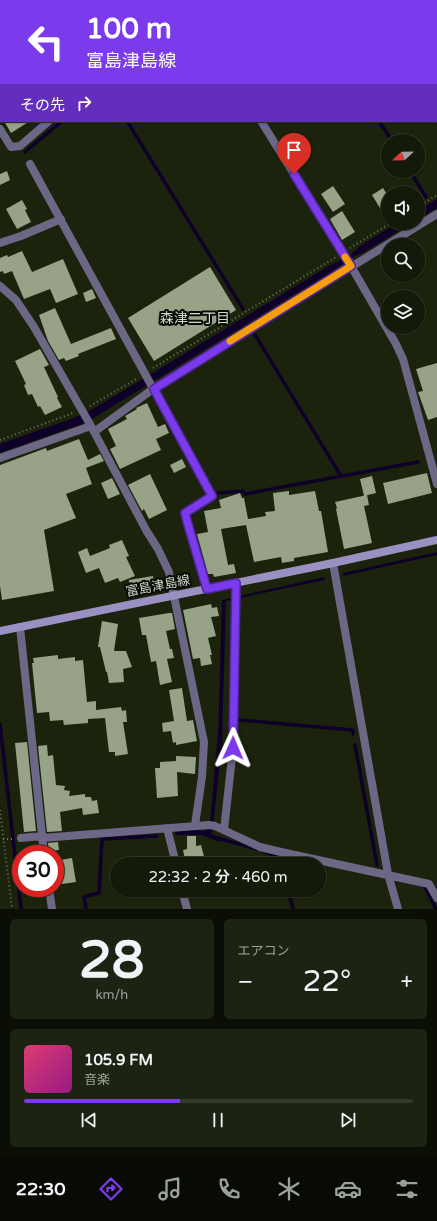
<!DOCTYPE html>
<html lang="ja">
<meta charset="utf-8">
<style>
:root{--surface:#141a09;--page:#1d2312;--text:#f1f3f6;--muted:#9da19c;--line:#33382a;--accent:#7c3aed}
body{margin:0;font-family:"Varela Round","Noto Sans JP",sans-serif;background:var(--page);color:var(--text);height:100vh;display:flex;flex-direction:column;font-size:15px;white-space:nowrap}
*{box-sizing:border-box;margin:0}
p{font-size:13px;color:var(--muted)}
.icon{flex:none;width:22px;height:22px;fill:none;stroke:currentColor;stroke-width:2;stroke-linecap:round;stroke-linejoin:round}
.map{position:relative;height:909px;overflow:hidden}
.side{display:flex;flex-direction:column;gap:10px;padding:10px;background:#0b0e05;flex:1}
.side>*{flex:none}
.banner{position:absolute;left:0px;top:0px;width:437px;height:122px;box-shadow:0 1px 3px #0004,0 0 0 1px var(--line);background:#7c3aed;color:#fff;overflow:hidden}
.needle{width:26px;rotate:248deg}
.fabs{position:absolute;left:381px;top:134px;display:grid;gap:8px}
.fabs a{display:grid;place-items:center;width:44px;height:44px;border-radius:50%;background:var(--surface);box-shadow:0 1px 3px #0004,0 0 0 1px var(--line);font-size:20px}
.speed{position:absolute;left:12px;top:845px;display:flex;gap:8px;font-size:20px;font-weight:700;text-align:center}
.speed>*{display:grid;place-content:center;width:52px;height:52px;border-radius:50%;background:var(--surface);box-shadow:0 1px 3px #0004,0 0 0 1px var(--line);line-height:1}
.speed .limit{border:6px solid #d22;background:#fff;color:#111}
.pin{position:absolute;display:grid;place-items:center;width:34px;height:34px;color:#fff;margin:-41px -17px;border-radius:50% 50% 50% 0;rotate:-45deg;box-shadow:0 0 4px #0007}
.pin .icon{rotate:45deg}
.me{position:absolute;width:44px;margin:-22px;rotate:1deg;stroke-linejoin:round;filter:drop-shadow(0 0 3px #0008)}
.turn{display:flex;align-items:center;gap:14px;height:84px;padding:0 20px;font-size:18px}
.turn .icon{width:52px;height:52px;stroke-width:2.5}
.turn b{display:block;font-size:28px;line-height:34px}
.then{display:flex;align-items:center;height:38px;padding:0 20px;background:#0003;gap:8px;font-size:15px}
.big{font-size:30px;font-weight:600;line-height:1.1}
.side .widget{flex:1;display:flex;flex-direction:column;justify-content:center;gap:6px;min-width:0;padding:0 14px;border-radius:6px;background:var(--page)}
.side .dial{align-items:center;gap:0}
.dial b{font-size:52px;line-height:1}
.song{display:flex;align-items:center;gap:12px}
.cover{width:48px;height:48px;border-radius:6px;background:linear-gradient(135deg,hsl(340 70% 55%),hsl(310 70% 35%))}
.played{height:4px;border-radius:2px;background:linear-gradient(90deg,var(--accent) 40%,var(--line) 40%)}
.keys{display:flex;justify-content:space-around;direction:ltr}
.heat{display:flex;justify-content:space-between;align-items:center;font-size:22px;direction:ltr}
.side .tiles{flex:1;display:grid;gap:10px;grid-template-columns:1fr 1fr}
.widget:last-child{grid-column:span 2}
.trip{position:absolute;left:110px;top:857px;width:216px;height:40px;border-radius:20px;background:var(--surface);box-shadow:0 1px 3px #0004,0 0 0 1px var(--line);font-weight:600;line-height:40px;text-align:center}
.tab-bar{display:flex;height:64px;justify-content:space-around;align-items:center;background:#080a04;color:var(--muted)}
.tab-bar .icon{width:28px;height:28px}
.tab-bar .on{color:var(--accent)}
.tab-bar b{font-size:18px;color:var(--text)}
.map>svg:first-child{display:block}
.water{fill:#0f002a}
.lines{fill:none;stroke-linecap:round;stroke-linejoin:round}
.stream{stroke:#0f002a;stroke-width:3.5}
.building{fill:#97a286}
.path{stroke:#727967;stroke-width:2;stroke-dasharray:1 3;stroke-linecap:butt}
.minor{stroke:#6d6786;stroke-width:8}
.secondary{stroke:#9a90c2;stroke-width:8}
.route-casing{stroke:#51269a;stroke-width:10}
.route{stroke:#7c3aed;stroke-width:7}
.slow{stroke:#f59e0b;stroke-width:7}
.labels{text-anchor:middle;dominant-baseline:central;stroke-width:4;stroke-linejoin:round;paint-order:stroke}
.street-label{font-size:13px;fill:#d4dacc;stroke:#070b03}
.neighbourhood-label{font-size:14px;fill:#d4dacc;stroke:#070b03}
</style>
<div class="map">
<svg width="437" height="909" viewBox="0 0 437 909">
<rect width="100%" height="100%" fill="#1b230c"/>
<path class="water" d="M437,199V208L418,219V210Z
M397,223H412L364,252L353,257L331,272L92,419L84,423L0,453V444L71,419L86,413L151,374L327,267L337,262L350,255L360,246Z
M437,552V555L343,576V573Z
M324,577L325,580L226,601L222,742L213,828L211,834L222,838L220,842L201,835H176L175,831L194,830L205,831L209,828L210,822L218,734L222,600Z"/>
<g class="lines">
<path class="stream" d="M254,0V1
M306,0V1
M127,121L243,309
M379,121L392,141
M25,152L62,121
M410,171L426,197
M255,335L341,476
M218,493L243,491L245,494L418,462
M240,720L353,730V734
M0,724L21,909
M355,745L377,865
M217,838L257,849
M263,851L280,858L282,864
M424,885L436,909
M288,890L293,909
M86,909L84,897L99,893L102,839L157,836"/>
</g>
<path class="building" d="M4,121H30L11,133Z
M7,171L10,180L0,185V174Z
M333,186L345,204L333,212L321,194Z
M383,188L388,196V221L372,195Z
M22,200L27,209L25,210L31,222L17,229L6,209Z
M342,211L355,232L342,240L330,219Z
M22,251L32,272L63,259L78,294L56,303L50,289L24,299L12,271L4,274L3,271L0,272V258L7,255L8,257Z
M210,267L236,310L154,361L128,318Z
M92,289L96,298L86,302L83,293Z
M55,308L71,344L111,328L116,339L78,354L79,356L66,361L64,358L59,360L48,341L39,315Z
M40,349L49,365L44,367L58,397L57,398L62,407L45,415L40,406L38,407L32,394L28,395L24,385L26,384L15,361Z
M437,363V417L428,420L418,392L423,391L416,369Z
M147,403L158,427L165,424L169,433L156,439L161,450L120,469L110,449L116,446L108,429L127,419L125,416L137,409L136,408Z
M79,439L88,460L100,454L104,461L86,468L92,484L66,494L76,518L44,530L54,591L2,600L0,586V465L46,448L47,451Z
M182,459L186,467L174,473L170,465Z
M427,473L432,493L388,504L383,483Z
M150,474L167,510L149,519L144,509L142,511L128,485Z
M372,476L376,493L364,496L360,479Z
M112,478L120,494L108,499L101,483Z
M289,491V495L315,491L319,511H321L328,552L294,558V561L282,563L281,557L254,562L246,525L221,529L228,565L234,564L236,573L214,577L213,574H208L197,534L208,532L204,511L221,508L219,500L240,493L242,498H244L248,519L266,516L265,512L275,511L273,493Z
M367,495L369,505L364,506L372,543L344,549L336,509L337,508L335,502Z
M122,540L129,556L126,557L135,576L120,582L118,578L105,583L99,568L86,573L78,552L87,548L90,556L110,548L109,545Z
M153,576L155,587L130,590L129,580Z
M211,604L212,608L217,607L219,616L211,617L216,636L208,638L212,655H210L212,664L201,666L200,658L193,659L183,610Z
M169,613H172L175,629L166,631L170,649H172L174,658L167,659L172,682L160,685L156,661L151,662L146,635H142L139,618Z
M102,621L118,624L114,651H126L132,667L123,669L124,682L109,683L107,672H106L100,647H98Z
M58,655V659L75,657V661L83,660L87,702L96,701V710L121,707L122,711L126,710L127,722H123L128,754L115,756V752H109L105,718L88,719V723L64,725L63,720L50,721L49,712L37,713L32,663H34L33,658Z
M182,688L187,721L193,720L197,741L176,745V742L173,743L171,731L163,732L162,723L174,721L169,690Z
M27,742L36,831L24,832L15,743Z
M47,745L48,756L53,755L56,785L65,786L64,790L70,791L69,796L85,794V797H91L92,801L97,800L99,813L83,815L82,808L60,812L62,831L47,832L38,746Z
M176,756L196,757L195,774L177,772L178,796L157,798L155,768H160V762L176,761Z
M187,836H196V846L201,845L206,864H186L183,850L187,849Z
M58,842L59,850L49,851L48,843Z
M72,858L76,882L55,885V861Z"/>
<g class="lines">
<path class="path" d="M259,0V1
M418,207L437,195
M350,248L391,223
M153,368L336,257
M90,406L138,378
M0,440L73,413
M0,810L12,909
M3,839H12"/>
<path class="minor" d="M60,0L61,1
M126,0V1
M188,0V1
M426,0V1
M0,5L1,7
M436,17L437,19
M261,121L351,266L396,344L403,359L437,484
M0,129L11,147L20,146L49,121
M30,164L212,496L185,513L187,521L207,589
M0,243L21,236L61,219
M0,286L16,300L34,327L91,426L146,530L158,549L169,572L204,742L202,777L195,825
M94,432L153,389L437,214
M0,458L91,426
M333,563L388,874L398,909
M20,627L44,854
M167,828L176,864
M224,830L233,748L236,583
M21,838L42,836
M42,838L209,825L215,826L260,847L281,852L429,884L437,898
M49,888L52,909
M182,890L187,909"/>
<path class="secondary" d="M0,631L333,563L437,540"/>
</g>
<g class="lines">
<defs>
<path id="route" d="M233,748L236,583L207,589L187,521L185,513L212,496L154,389L351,266L294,174"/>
</defs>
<use href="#route" class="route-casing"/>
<use href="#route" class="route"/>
<path class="slow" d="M230,341L351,266L345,257"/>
</g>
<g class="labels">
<g class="street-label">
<text transform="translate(158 586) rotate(-11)">富島津島線</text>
</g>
<g class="neighbourhood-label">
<text x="195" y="318">森津二丁目</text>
</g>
</g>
</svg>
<div class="fabs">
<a><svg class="needle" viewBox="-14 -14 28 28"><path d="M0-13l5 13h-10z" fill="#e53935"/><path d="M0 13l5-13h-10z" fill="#9da19c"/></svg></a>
<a><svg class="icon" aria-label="sound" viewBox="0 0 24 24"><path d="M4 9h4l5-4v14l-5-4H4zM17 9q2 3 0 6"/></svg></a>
<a><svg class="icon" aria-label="search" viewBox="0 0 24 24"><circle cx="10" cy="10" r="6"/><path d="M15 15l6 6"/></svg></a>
<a><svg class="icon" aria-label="layers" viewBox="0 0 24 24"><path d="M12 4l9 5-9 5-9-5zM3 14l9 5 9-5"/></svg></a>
</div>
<div class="speed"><div class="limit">30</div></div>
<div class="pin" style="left:294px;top:174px;background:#d93025"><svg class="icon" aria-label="arrive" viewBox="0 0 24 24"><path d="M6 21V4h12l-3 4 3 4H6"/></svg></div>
<svg class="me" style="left:233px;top:748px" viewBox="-20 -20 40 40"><path d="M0-17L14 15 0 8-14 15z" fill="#7c3aed" stroke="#fff" stroke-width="4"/></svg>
<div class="trip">22:32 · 2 分 · 460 m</div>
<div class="banner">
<div class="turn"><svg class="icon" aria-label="left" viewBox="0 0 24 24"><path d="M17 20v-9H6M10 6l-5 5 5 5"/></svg><div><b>100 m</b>富島津島線</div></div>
<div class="then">その先<svg class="icon" aria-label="right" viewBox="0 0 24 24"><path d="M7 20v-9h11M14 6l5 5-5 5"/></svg></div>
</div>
</div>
<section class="side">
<div class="tiles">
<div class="widget dial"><b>28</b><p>km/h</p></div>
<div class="widget"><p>エアコン</p>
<div class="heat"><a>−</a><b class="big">22°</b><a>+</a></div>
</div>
<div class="widget">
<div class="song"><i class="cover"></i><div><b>105.9 FM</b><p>音楽</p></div></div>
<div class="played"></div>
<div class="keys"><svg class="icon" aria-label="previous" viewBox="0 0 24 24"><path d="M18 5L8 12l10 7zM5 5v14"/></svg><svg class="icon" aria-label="pause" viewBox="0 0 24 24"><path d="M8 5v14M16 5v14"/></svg><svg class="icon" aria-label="next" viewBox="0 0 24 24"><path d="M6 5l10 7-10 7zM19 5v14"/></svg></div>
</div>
</div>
</section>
<nav class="tab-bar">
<b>22:30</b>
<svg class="icon on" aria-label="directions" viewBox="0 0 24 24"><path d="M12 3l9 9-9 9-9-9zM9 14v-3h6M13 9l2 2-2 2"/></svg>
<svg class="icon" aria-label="music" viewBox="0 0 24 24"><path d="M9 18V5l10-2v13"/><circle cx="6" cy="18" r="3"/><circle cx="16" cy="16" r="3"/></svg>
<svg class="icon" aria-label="phone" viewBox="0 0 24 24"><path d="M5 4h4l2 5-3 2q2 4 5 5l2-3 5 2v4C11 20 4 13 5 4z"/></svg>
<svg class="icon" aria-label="climate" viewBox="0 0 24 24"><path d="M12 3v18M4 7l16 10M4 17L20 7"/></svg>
<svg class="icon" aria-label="car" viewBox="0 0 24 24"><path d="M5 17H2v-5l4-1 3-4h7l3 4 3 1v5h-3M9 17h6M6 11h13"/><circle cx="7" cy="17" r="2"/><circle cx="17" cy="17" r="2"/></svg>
<svg class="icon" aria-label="filters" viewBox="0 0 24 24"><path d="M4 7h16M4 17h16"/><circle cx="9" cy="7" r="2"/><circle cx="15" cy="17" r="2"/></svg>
</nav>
